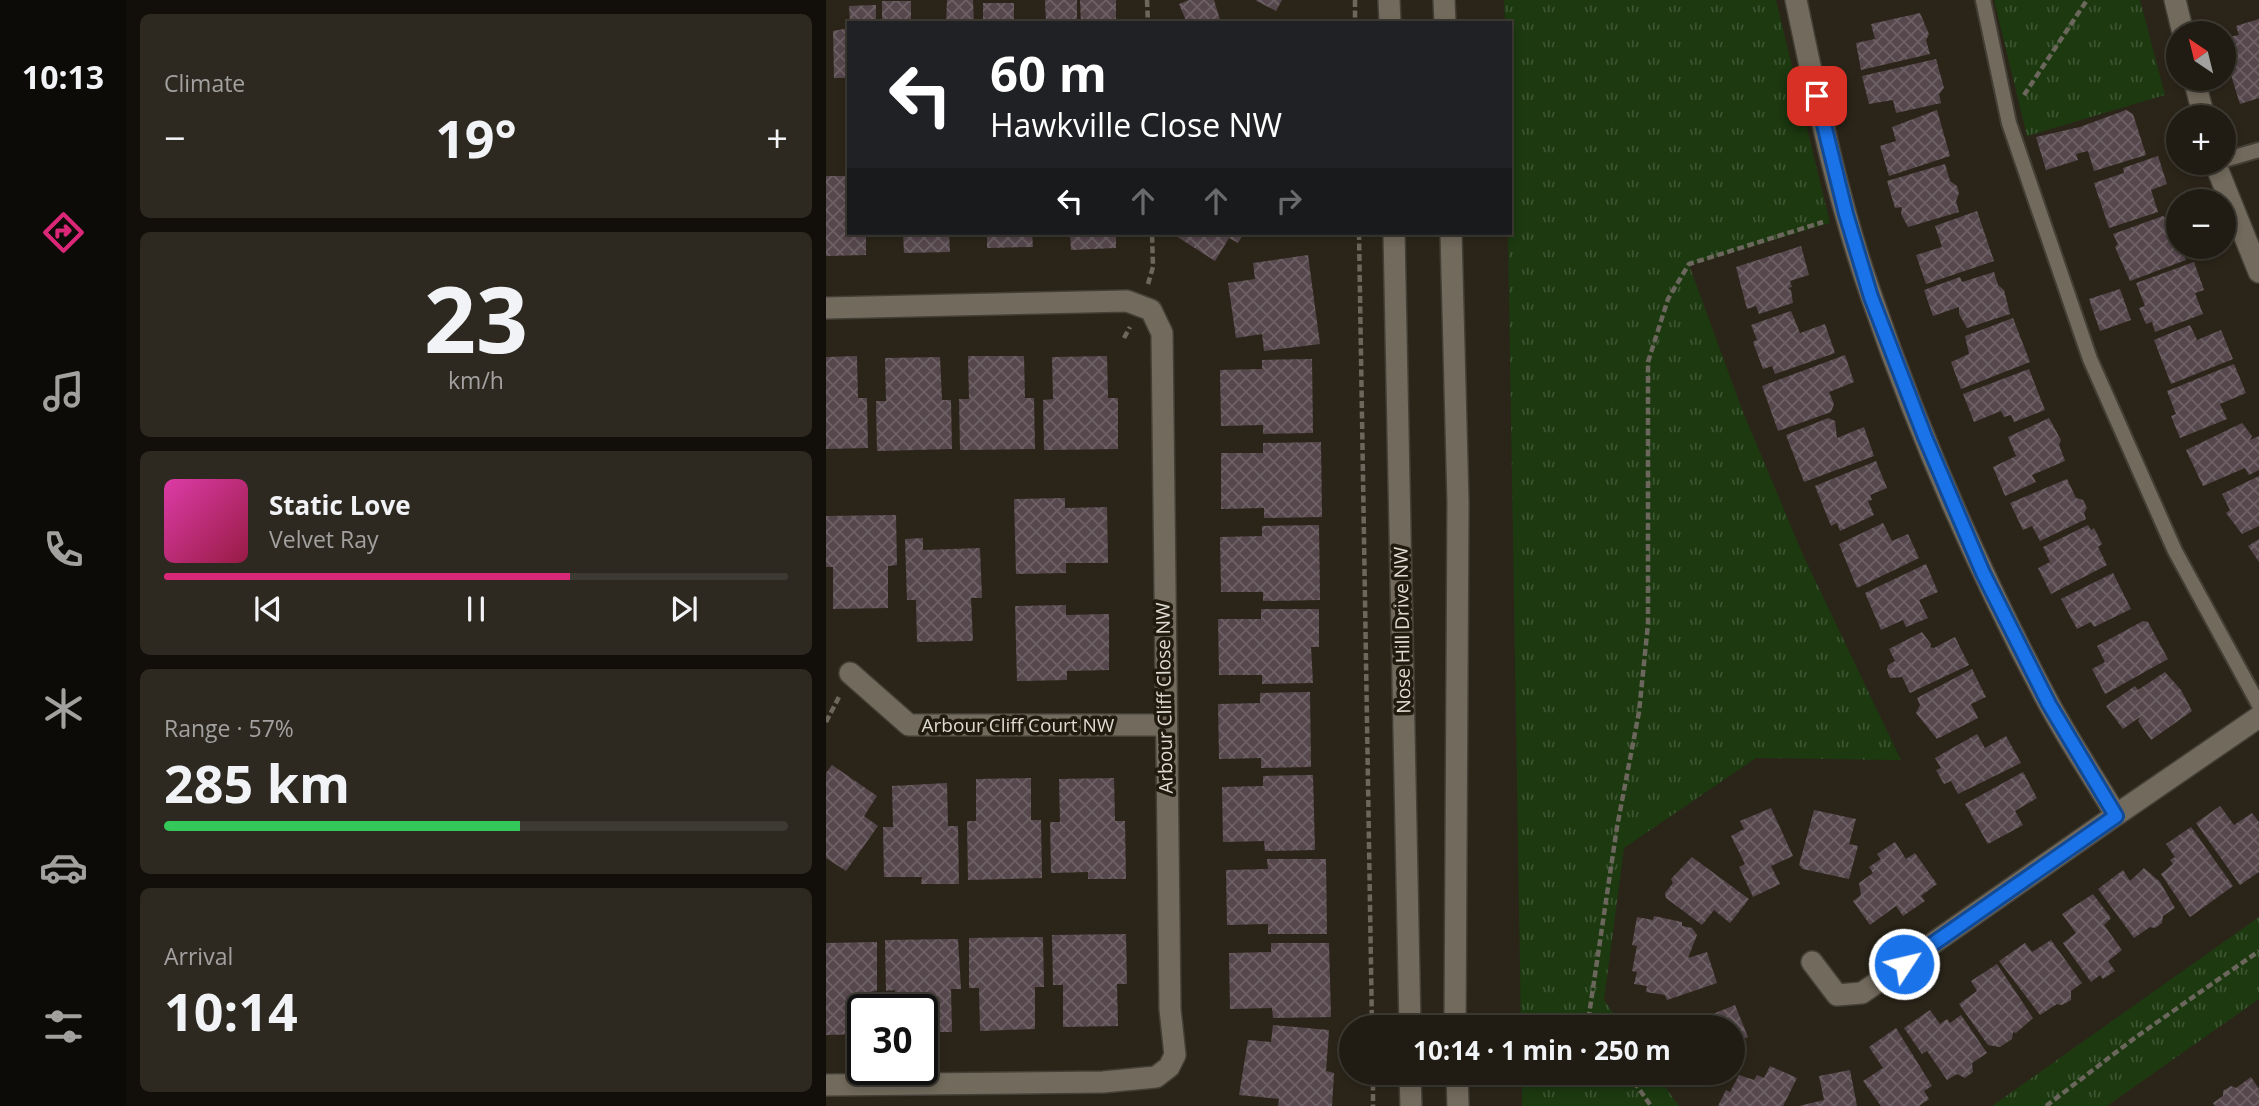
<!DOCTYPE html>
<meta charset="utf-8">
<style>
:root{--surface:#201c13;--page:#2d2921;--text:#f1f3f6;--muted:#a2a1a0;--line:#3d3a33;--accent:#db2777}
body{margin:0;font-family:"Open Sans",sans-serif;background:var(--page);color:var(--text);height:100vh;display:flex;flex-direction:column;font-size:26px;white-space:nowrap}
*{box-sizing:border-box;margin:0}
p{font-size:23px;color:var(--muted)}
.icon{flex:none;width:38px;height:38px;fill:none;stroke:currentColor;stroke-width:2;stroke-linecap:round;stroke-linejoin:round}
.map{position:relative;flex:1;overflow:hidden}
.side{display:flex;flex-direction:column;gap:14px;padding:14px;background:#120f0a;width:700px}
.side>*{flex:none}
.top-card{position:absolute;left:21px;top:21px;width:665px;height:214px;border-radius:0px;box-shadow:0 4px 10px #0003,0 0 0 2px var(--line);background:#202124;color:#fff;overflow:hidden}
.needle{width:46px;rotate:325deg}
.fabs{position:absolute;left:1340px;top:21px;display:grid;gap:14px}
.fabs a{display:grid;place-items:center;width:70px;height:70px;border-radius:50%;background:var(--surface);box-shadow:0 4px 10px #0003,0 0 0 2px var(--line);font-size:35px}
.speed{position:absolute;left:21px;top:994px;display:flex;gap:14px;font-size:35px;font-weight:700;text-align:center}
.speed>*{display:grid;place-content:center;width:91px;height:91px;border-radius:50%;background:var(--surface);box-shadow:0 4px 10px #0003,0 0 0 2px var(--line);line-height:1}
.speed .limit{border:4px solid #111;border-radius:10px;background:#fff;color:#111}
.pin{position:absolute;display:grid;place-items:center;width:60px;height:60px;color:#fff;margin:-30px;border-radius:14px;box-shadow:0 4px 10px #0006}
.me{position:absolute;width:77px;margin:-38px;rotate:55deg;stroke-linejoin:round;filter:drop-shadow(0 0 5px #0008)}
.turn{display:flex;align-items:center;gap:24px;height:147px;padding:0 28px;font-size:32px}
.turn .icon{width:91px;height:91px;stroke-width:2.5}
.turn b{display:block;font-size:49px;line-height:60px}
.lanes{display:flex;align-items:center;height:66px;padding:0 28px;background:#0003;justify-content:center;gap:35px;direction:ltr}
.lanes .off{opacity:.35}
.big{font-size:52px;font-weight:700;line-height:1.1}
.side .card{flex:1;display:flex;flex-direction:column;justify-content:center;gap:10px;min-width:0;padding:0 24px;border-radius:10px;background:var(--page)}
.side .dial{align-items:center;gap:0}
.dial b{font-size:91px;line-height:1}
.song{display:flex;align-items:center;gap:21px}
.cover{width:84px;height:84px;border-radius:10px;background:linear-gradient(135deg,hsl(320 70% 55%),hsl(340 70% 35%))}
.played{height:7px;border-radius:4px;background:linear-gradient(90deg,var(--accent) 65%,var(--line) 65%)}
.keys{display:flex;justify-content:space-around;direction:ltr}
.heat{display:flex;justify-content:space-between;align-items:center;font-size:38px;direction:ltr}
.charge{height:10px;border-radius:5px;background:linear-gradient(90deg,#34c759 57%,var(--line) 0)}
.trip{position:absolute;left:513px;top:1015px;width:406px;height:70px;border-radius:35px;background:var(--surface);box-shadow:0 4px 10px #0003,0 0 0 2px var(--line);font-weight:700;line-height:70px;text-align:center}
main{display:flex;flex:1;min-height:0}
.menu{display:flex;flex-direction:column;width:126px;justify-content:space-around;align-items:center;background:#0d0b08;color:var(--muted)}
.menu .icon{width:49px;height:49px}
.menu .current{color:var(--accent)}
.menu b{font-size:32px;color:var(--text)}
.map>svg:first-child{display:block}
.park{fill:url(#park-tufts)}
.building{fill:url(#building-cross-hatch)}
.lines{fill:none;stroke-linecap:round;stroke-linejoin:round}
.lane-casing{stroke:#443f36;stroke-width:18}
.street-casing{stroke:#443f36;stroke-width:24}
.secondary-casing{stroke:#443f36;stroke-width:24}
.path{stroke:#6c675c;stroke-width:4.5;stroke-dasharray:7 3.5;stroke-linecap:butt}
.lane{stroke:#726a5c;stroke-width:14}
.street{stroke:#726a5c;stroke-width:21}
.secondary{stroke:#726a5c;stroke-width:21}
.route-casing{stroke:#114b97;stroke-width:18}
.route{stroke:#1a73e8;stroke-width:12}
.labels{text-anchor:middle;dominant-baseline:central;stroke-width:7;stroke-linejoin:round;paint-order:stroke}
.street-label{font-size:19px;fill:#dfdbd3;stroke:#211b0f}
</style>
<main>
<nav class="menu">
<b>10:13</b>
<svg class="icon current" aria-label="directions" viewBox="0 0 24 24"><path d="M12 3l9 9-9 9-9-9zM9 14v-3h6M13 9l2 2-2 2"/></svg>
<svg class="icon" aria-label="music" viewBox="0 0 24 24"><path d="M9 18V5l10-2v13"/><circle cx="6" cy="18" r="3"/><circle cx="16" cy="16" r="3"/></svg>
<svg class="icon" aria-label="phone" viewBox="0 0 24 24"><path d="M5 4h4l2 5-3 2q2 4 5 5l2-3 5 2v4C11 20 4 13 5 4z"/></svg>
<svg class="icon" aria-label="climate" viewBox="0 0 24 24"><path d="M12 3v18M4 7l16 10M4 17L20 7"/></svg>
<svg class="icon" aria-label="car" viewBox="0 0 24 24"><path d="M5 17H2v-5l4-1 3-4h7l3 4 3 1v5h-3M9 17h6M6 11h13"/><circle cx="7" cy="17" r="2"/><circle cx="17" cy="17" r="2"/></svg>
<svg class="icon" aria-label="filters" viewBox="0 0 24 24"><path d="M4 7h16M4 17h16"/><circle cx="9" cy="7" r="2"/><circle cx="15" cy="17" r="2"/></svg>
</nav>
<section class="side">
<div class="card"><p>Climate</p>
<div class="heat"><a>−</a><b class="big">19°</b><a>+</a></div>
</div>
<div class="card dial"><b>23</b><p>km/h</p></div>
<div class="card">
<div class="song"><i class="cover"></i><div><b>Static Love</b><p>Velvet Ray</p></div></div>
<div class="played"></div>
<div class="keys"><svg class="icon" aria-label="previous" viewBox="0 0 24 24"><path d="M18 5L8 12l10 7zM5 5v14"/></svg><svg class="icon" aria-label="pause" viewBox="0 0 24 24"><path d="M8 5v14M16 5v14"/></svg><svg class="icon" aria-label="next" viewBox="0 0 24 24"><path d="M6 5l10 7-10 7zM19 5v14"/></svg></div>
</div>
<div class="card"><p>Range · 57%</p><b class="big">285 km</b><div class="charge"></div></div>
<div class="card"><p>Arrival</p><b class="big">10:14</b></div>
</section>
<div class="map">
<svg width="1433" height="1106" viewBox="0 0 1433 1106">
<defs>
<pattern id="park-tufts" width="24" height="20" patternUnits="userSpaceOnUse" patternTransform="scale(1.75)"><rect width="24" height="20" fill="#1c3910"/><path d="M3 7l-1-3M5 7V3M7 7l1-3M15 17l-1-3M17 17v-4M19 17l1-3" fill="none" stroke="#3d5532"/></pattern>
<pattern id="building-cross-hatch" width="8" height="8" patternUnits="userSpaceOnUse" patternTransform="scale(1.75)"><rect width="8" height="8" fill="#56474d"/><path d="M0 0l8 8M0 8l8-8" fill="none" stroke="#6e6166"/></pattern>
</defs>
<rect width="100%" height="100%" fill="#2b2519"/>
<path class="park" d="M678,0H950L1004,223L863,265L917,412L977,555L1075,760L930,758L798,848L778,1000L797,1027H695L682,233L684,23H679Z
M1168,0H1314L1339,95L1201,136Z
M1433,917V999L1281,1106H1166Z
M696,1073H829L853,1106H696Z"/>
<path class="building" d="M121,0H147L148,23H120Z
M219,0H251V23H220Z
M254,0H290V23H255Z
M363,0H388L395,23H361L353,4Z
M429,0H456L450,11Z
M56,1H85V23H56Z
M157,3H188V23H157Z
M50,5V23H24L23,6Z
M1094,13L1103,34L1100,40L1104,54L1035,70L1030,43L1049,39L1045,24Z
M1433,19V98L1414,104L1398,53V38L1413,35L1410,26Z
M23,28V78H8L7,31Z
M1110,59L1118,88L1113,94L1115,103L1070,113L1067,100L1043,104L1036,76Z
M1111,110L1124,156L1063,176L1054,146L1070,141L1066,127Z
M1300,110L1307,114L1320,155L1268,171L1262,151L1250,154L1252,160L1220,170L1210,137L1254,127Z
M1332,156L1341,184L1325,190L1332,212L1283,228L1268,183L1298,173L1297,168Z
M1119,164L1124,181L1131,186L1133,193L1130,201L1133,212L1082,227L1075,214L1076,207L1069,208L1061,181Z
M0,176H23V233H40V255L0,256Z
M1151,211L1168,261L1100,284L1090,255L1116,247L1109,226Z
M1337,216L1342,220L1344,235L1350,233L1360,260L1304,281L1289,247L1292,244L1287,234Z
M77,233H123L124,252L78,253Z
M161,233H206L207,247L161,248Z
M244,233H290V248L245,250Z
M352,233H418L412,243L403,238L389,261L350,236Z
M975,246L983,275L964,281L966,287L962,288L965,290L967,303L933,314L930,306L921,309L910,267Z
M482,255L494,344L438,351L436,334L410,338L402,283L429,279L427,263Z
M1368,262L1378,290L1369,293L1377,314L1329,332L1326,322L1320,324L1313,308L1319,306L1310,283Z
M1168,272L1172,285L1178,290L1184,314L1141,328L1133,314V307L1107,316L1098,290L1134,277L1136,282Z
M1294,289L1305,320L1274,331L1263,299Z
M965,311L974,333L999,324L1009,353L949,374L946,366L937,369L927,342L931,340L925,325Z
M1187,318L1204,362L1135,389L1125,362L1143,354L1139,336Z
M1364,325L1371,340L1395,330L1407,359L1345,384L1328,340Z
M1019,355L1028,382L1003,392L1008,404L1005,412L952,431L936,386Z
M31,356L32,398H41L42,448L0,449V357Z
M142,356H198L199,398H208L209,449L134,450L133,399H143Z
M281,356L282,398H292V449L218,450L217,400L227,399L226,357Z
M114,357L116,400H125L126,449L51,451L50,401H60L59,358Z
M486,359L487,433L437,434V425L395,426L394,370L436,369V360Z
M1408,364L1420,393L1394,404L1401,419L1354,438L1345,416L1350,414L1341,391Z
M1203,369L1219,410L1188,422L1185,415L1178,417L1175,411L1148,422L1137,394Z
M1002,418L1009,421L1011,438L1038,427L1048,456L978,482L960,435Z
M1223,418L1235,440L1233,445L1239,461L1206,475L1210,482L1179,496L1167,467L1190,456L1182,437Z
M1416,423L1426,436L1424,440L1433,436V470L1423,475L1419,468L1377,486L1360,450Z
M495,442L496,517L438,518V508L395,509V453H437V443Z
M1050,461L1061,488L1044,495L1046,500L1042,501L1048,515L1014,531L1011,523L1005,526L989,486Z
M1433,476V526L1416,534L1400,513L1404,510L1396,494Z
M1241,479L1250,498L1257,500L1261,508L1258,513L1260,519L1214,541L1206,526L1197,530L1184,503Z
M239,498V508L281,507L282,563H240V573L190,574L188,499Z
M70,515L71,565L62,566V608L7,609V567H0V516Z
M1057,523L1066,541L1082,534L1093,558L1031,588L1013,544Z
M493,525L494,600L437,601V592H395L394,537L436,536V526Z
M1262,525L1265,530L1268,528L1276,544L1272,547L1281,565L1225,594L1212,568L1224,562L1217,547Z
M97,538V550L154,548L156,598H145L147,641L91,642L90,600H81L79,539Z
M1433,539V562L1422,546Z
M1100,564L1112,592L1093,600L1102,618L1080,627L1077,620L1055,630L1039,593Z
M1287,573L1305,609L1268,627L1265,622L1251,629L1235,599Z
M240,605V615L283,614V670L241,671V680L191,681L189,606Z
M435,609H493V647H485L487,683L436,684V675H393L392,619H435Z
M1317,621L1322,622L1342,659L1279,694L1266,669L1279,662L1271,646Z
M1096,632L1105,644L1104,647L1108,648L1129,637L1143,665L1084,693L1076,677L1064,678L1061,670L1062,665L1069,661L1063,649Z
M1146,669L1160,697L1145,704L1152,718L1111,739L1090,713L1094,705L1091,698Z
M1339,672L1355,690L1366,711L1325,740L1312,721L1314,717L1297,729L1280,706L1309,686L1312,690Z
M484,692L485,767L435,768V758L393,759L392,704L434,703V693Z
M1151,734L1159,748L1180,736L1195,763L1132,794L1125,781L1118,784L1110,770L1115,768L1109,758Z
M6,765L51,796L38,816L52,826L20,871L0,858V773Z
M1197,772L1211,798L1189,811L1197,825L1162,844L1139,804Z
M487,775L489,850L439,851L438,841L397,842L396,787L437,786V776Z
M205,778V820H215L216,878L142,880L141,821H150V779Z
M288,778L289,821H299L300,879H262V872L225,873L224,822H234L233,779Z
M121,783L122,826H132L133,884H95L96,877H58L57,827H67L66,786Z
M1394,806L1408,825L1426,813L1433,822V872L1414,885L1370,823Z
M945,808L967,856L945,866L954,884L927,897L913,867L919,864L905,836L918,829L914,821Z
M988,810L1030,819L1023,844L1032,846L1023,879L977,869L973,865Z
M1365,827L1407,886L1364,917L1335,874L1347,864L1344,860L1349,857L1340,844Z
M1069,842L1080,859L1089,853L1111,884L1095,896L1099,901L1077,916L1070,906L1044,925L1027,901L1035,895L1033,883L1047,873L1043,867L1055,859L1051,854Z
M866,857L923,899L904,923L888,910L876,925L840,898L839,893L847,883L845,879Z
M441,859H500L501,934H442V924L401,925L400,870L442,869Z
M1318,868L1334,882L1349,908L1337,916L1336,923L1329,928L1324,927L1308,938L1272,889L1297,870L1304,881Z
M1267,894L1285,918L1278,925L1296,950L1282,961L1289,971L1277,979L1274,975L1265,982L1237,943L1250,933L1236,914Z
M828,916L856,922V926L866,928L871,935L862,958L881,952L891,983L841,1000L839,995L820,992L821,986L808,984L811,972L806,971L811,946L806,945L811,917L827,920Z
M300,934L301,984H291L292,1026L237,1027V985H227L226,935Z
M217,937L218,987H209V1029L154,1031L153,988H143V938Z
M132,939L135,989H125L126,1032H96V1010H70L69,990L60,991L59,940Z
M1225,940L1256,983L1245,991V1000L1236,1005L1231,1004L1214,1015L1173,961L1199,943L1206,952Z
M51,942V991L42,992V1010H37V1034L0,1035V943Z
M445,943H503L505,1017L447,1018L446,1008L404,1009L403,953L445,952Z
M1171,964L1207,1018L1190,1033L1187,1032L1186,1039L1174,1047L1162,1045L1133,1004L1151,991L1145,981Z
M909,1005L922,1037L908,1043L916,1063L906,1066V1027H855Z
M1104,1010L1114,1024L1121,1019L1124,1023L1135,1015L1161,1053L1146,1063L1147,1072L1139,1078L1131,1074L1121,1080L1101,1051L1096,1054L1078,1028Z
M447,1025L503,1030L500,1071L508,1073L506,1106H452L453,1099L413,1095L422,1040L445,1042Z
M1070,1028L1106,1086L1098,1091L1103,1099L1093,1106H1055L1037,1081L1057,1068L1043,1047Z
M944,1066L971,1078L957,1106H892L900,1090L904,1092L913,1075L928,1080L931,1075L938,1078Z
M1024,1070L1031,1106H973L998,1100L993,1076Z
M853,1073H890L858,1085Z
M1425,1077L1433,1089V1106H1389L1387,1103L1397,1096V1091L1405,1086L1410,1088Z"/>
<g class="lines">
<defs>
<path id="lane" d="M1157,0L1183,123L1264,359L1349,551L1433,705
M1398,160L1433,150"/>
<path id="street" d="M970,0C991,100 1012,202 1046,298C1094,437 1153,572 1222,702C1243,741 1268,778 1290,815L1433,717
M1349,0L1357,33
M1368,79L1378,117
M1389,163L1433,272
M0,308L301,301L325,310L336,333L344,1009L349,1055L343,1067L330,1077L277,1082L0,1085
M24,673L83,725H338
M986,962L1011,995L1036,993L1290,815"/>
<path id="secondary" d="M563,0L564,23
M618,0L619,23
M568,233L584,1027
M625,233L632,502L629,1027
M584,1073L585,1106
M631,1073L632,1106"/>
</defs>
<use href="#lane" class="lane-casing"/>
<use href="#street" class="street-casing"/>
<use href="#secondary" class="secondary-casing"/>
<path class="path" d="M321,0L322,23
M529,0V23
M1198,95L1261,0
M533,233L546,1027
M322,284L327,267L326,233
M298,338L304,327
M0,722L14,695
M771,1027L763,1015L791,827L813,712L822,624V362L842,299L863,264L997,222
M547,1073V1106
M802,1073L825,1106
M1220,1106L1310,1037L1433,951"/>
<use href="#lane" class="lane"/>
<use href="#street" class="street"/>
<use href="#secondary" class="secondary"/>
</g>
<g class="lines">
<defs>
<path id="route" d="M991,96L1020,214L1045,297L1099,437L1157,573L1223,704L1290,816L1078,964"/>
</defs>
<use href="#route" class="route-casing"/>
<use href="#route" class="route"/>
</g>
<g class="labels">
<g class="street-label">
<text transform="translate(576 630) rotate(-91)">Nose Hill Drive NW</text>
<text transform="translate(338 698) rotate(-91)">Arbour Cliff Close NW</text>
<text x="192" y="725">Arbour Cliff Court NW</text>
</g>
</g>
</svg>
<div class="fabs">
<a><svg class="needle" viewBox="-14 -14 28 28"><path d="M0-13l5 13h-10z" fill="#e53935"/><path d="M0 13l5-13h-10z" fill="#a2a1a0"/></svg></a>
<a>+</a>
<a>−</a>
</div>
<div class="speed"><div class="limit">30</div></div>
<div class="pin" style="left:991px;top:96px;background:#d93025"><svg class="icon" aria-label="arrive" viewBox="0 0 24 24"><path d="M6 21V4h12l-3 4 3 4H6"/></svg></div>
<svg class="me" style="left:1078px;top:964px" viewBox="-20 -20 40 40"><circle r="17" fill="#1a73e8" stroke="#fff" stroke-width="3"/><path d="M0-11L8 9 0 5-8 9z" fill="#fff"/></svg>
<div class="trip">10:14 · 1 min · 250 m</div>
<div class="top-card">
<div class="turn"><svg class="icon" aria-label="left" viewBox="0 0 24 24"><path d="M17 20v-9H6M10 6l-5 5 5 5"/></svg><div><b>60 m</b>Hawkville Close NW</div></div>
<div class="lanes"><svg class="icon" aria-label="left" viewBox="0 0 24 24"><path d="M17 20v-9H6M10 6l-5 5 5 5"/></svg><svg class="icon off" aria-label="ahead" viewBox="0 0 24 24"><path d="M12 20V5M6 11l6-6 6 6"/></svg><svg class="icon off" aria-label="ahead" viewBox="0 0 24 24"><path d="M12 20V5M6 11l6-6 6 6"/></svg><svg class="icon off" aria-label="right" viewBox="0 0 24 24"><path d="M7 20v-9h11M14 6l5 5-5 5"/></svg></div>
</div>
</div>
</main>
